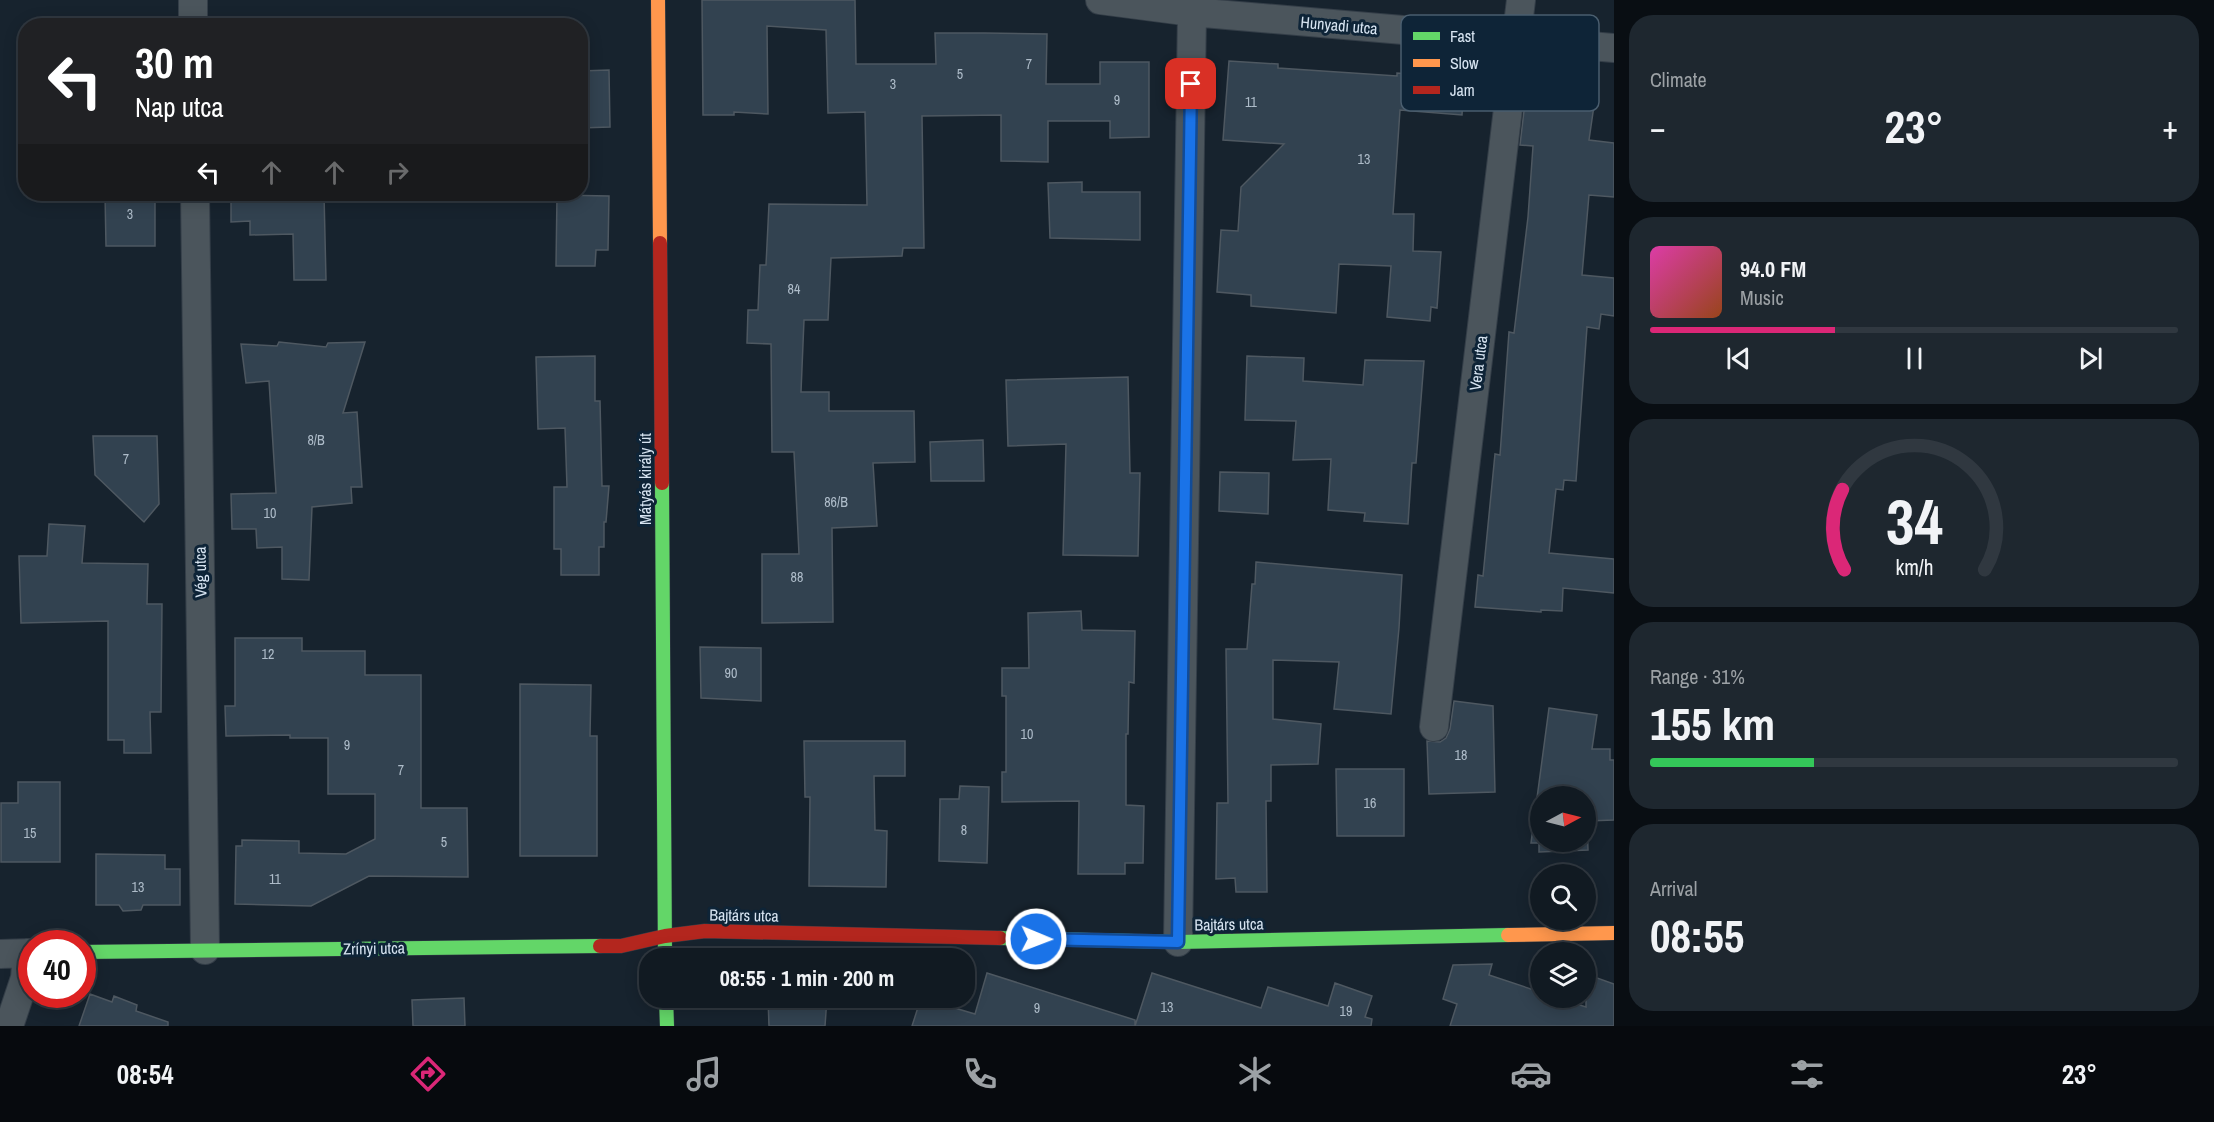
<!DOCTYPE html>
<meta charset="utf-8">
<style>
:root{--surface:#111a22;--page:#1e272f;--text:#f1f3f6;--muted:#9ca1a5;--line:#303840;--accent:#db2777}
body{margin:0;font-family:"Archivo Narrow",sans-serif;background:var(--page);color:var(--text);height:100vh;display:flex;flex-direction:column;font-size:22px;white-space:nowrap}
*{box-sizing:border-box;margin:0}
p{font-size:20px;color:var(--muted)}
.icon{flex:none;width:33px;height:33px;fill:none;stroke:currentColor;stroke-width:2;stroke-linecap:round;stroke-linejoin:round}
.map{position:relative;flex:1;overflow:hidden}
.side{display:flex;flex-direction:column;gap:15px;padding:15px;background:#090e13;width:600px}
.side>*{flex:none}
.top-card{position:absolute;left:18px;top:18px;width:570px;height:183px;border-radius:24px;box-shadow:0 3px 15px #0003,0 0 0 2px var(--line);background:#202124;color:#fff;overflow:hidden}
.needle{width:39px;rotate:83deg}
.fabs{position:absolute;left:1530px;top:786px;display:grid;gap:12px}
.fabs a{display:grid;place-items:center;width:66px;height:66px;border-radius:50%;background:var(--surface);box-shadow:0 3px 15px #0003,0 0 0 2px var(--line);font-size:30px}
.speed{position:absolute;left:18px;top:930px;display:flex;gap:12px;font-size:30px;font-weight:700;text-align:center}
.speed>*{display:grid;place-content:center;width:78px;height:78px;border-radius:50%;background:var(--surface);box-shadow:0 3px 15px #0003,0 0 0 2px var(--line);line-height:1}
.speed .limit{border:9px solid #d22;background:#fff;color:#111}
.pin{position:absolute;display:grid;place-items:center;width:51px;height:51px;color:#fff;margin:-26px;border-radius:12px;box-shadow:0 3px 9px #0006}
.me{position:absolute;width:66px;margin:-33px;rotate:91deg;stroke-linejoin:round;filter:drop-shadow(0 0 4px #0008)}
.turn{display:flex;align-items:center;gap:21px;height:126px;padding:0 18px;font-size:27px}
.turn .icon{width:78px;height:78px;stroke-width:2.5}
.turn b{display:block;font-size:42px;line-height:51px}
.lanes{display:flex;align-items:center;height:57px;padding:0 18px;background:#0003;justify-content:center;gap:30px;direction:ltr}
.lanes .off{opacity:.35}
.big{font-size:45px;font-weight:700;line-height:1.1}
.side .tile{flex:1;display:flex;flex-direction:column;justify-content:center;gap:9px;min-width:0;padding:0 21px;border-radius:24px;background:var(--page)}
.side .dial{align-items:center;gap:0}
.dial svg{height:156px;overflow:visible;fill:none;stroke:var(--line);stroke-width:7;stroke-linecap:round;text-anchor:middle}
.dial text{fill:var(--text);stroke:none}
.song{display:flex;align-items:center;gap:18px}
.cover{width:72px;height:72px;border-radius:9px;background:linear-gradient(135deg,hsl(320 70% 55%),hsl(20 70% 35%))}
.played{height:6px;border-radius:3px;background:linear-gradient(90deg,var(--accent) 35%,var(--line) 35%)}
.keys{display:flex;justify-content:space-around;direction:ltr}
.heat{display:flex;justify-content:space-between;align-items:center;font-size:33px;direction:ltr}
.charge{height:9px;border-radius:4px;background:linear-gradient(90deg,#34c759 31%,var(--line) 0)}
.trip{position:absolute;left:639px;top:948px;width:336px;height:60px;border-radius:24px;background:var(--surface);box-shadow:0 3px 15px #0003,0 0 0 2px var(--line);font-weight:700;line-height:60px;text-align:center}
.tab-bar{display:flex;height:96px;justify-content:space-around;align-items:center;background:#070a0e;color:var(--muted)}
.tab-bar .icon{width:42px;height:42px}
.tab-bar .selected{color:var(--accent)}
.tab-bar b{font-size:27px;color:var(--text)}
main{display:flex;flex:1;min-height:0}
.map>svg:first-child{display:block}
.building{fill:#324250;stroke:#4e5861;stroke-width:1.5;fill-rule:evenodd}
.lines{fill:none;stroke-linecap:round;stroke-linejoin:round}
.street-casing{stroke:#343e48;stroke-width:30}
.fast-casing{stroke:#343e48;stroke-width:15}
.slow-casing{stroke:#343e48;stroke-width:15}
.jam-casing{stroke:#343e48;stroke-width:15}
.street{stroke:#4b555c;stroke-width:28}
.fast{stroke:#63d668;stroke-width:14}
.slow{stroke:#ff974d;stroke-width:14}
.jam{stroke:#b3261e;stroke-width:14}
.route-casing{stroke:#114b97;stroke-width:15}
.route{stroke:#1a73e8;stroke-width:10}
.labels{text-anchor:middle;dominant-baseline:central;stroke-width:6;stroke-linejoin:round;paint-order:stroke}
.number-label{font-size:14px;fill:#aebcc9}
.street-label{font-size:16px;fill:#d7e4f1;stroke:#0e2437}
.key{fill:#0e2437;stroke:#4a5e6f;stroke-width:1.5}
.key-label{font-size:16px;fill:#d7e4f1}
</style>
<main>
<div class="map">
<svg width="1614" height="1026" viewBox="0 0 1614 1026">
<rect width="100%" height="100%" fill="#17232e"/>
<path class="building" d="M702,0H855L856,64H936L935,33H984L1047,34L1046,84H1100V62H1149V137L1110,138V121H1048V162L1001,161V115L922,116L924,248H903L902,256L831,258L828,320H804L801,392H829V411H914L915,462L873,463L877,526L832,528L833,622L762,623V554H799L794,452H772L771,344L747,343L748,310H758L760,265H766L769,204L867,205L865,112L828,113L826,30L767,26L768,114L734,112V115H703Z
M1229,61L1278,64V68L1397,76V73L1464,78L1462,115L1400,110L1393,214H1414L1413,251L1441,252L1437,308L1431,307L1430,321L1387,317L1391,266L1339,264L1336,313L1251,306V295L1217,292L1221,230L1238,231L1241,187L1284,144L1223,140Z
M609,70L610,127L580,128V71Z
M1530,72L1562,84L1568,81L1597,85L1589,140L1614,143V197L1589,195L1582,275L1614,278V316L1601,314L1599,329L1587,327L1576,481L1564,480L1563,490L1556,489L1549,553L1614,559V593L1563,588L1562,611L1541,610V612L1475,607L1478,575L1483,576L1495,454L1500,455L1509,332L1514,333L1528,217L1533,146L1520,145L1524,111L1533,106Z
M1082,182V192H1140V240L1050,238L1048,183Z
M105,194H155V246H106Z
M231,194H324L326,280H294L293,234L250,235V221L231,222Z
M557,195L609,196L608,250H596L595,266H556Z
M279,342L326,347L328,343L365,342L343,413L357,412L362,487H351L352,503L312,507L309,580L282,579V547L257,548L256,529H232L231,494L276,493L269,381L246,383L241,344L277,346Z
M595,356V401H600L602,486H609L606,522H604V547H599V575H561V549H554V487H567L565,428L538,429L536,357Z
M1247,356L1304,358L1303,381L1363,385L1365,360L1424,361L1416,463H1412L1408,524L1364,521L1365,513L1328,510L1331,459L1293,460L1296,421L1245,420Z
M1128,377L1130,473H1140L1138,556L1063,555L1066,444L1008,446L1006,380Z
M93,436H157L159,504L144,522L95,475Z
M983,440L984,481H931L930,442Z
M1220,472L1269,473L1268,514L1219,511Z
M49,524L85,526L82,563L148,564L147,604H162L161,712H150L151,753H124V740H108V621L21,623L19,556H47Z
M1256,562L1402,575L1399,628L1391,714L1334,709L1339,662L1273,660V719L1321,724L1318,764L1271,765V801H1266L1267,892H1236L1235,878L1216,879L1217,803H1228L1226,649H1247L1252,584H1255Z
M1081,611L1082,630L1135,631L1134,683L1129,682L1128,734H1126V805L1144,806L1143,863H1125V874H1078L1079,801L1002,802V772H1006V696H1002V668H1029L1028,613Z
M235,638H302V651H365V675H421V808H467L468,877L369,876L311,906L235,904L236,846H242V840L299,841V853L346,854L375,839V794H328V738H290V735L226,736L225,706H235Z
M700,647L761,648V701L701,698Z
M520,684L591,685L590,736H597V856H520Z
M1454,701L1493,706L1495,792L1429,794L1427,741L1440,742L1446,738L1450,729Z
M1549,708L1597,715L1592,749H1610V760H1614V820L1587,821L1588,850L1539,852V843H1531ZM1540,796H1586V842H1540Z
M804,741H905V776H874L875,830L887,831L886,887L809,886L810,797H805Z
M1336,769H1404V836H1337Z
M18,782H60V862H1V803H18Z
M960,786L989,787L987,863L939,861L940,799H959Z
M96,854L165,855V869H180V905H143L141,910L123,911L119,905H96Z
M1492,964L1489,975L1540,992V998H1557L1586,1007V974L1614,984V1026H1450L1457,1004L1443,999L1453,965Z
M987,973L1135,1020V1026H912L921,998L975,1014Z
M1152,973L1261,1008L1268,987L1328,1006L1335,983L1372,996L1365,1017L1372,1019L1371,1026H1135Z
M90,994L112,1002L114,996L137,1005L136,1011L168,1022V1026H79Z
M464,998L465,1026H413L412,1000Z
M768,998H827L825,1026H769Z"/>
<g class="lines">
<defs>
<path id="street" d="M193,0V26
M1100,0L1192,12L1614,48
M195,194L205,950
M1434,727L1521,0
M1178,942L1192,12
M0,954L32,953
M9,1026L25,978L27,953"/>
<path id="fast" d="M662,483L665,958
M1000,938L1178,942L1508,935
M82,952L600,946
M666,998L667,1026"/>
<path id="slow" d="M658,0L660,243
M1508,935L1614,933"/>
<path id="jam" d="M660,243L662,483
M600,946H621L665,936L705,931L1000,938"/>
</defs>
<use href="#street" class="street-casing"/>
<use href="#fast" class="fast-casing"/>
<use href="#slow" class="slow-casing"/>
<use href="#jam" class="jam-casing"/>
<use href="#street" class="street"/>
<use href="#fast" class="fast"/>
<use href="#slow" class="slow"/>
<use href="#jam" class="jam"/>
</g>
<g class="lines">
<defs>
<path id="route" d="M1036,939L1178,942L1191,84"/>
</defs>
<use href="#route" class="route-casing"/>
<use href="#route" class="route"/>
</g>
<g class="labels">
<g class="number-label">
<text x="1029" y="64">7</text>
<text x="960" y="74">5</text>
<text x="893" y="84">3</text>
<text x="1117" y="100">9</text>
<text x="1251" y="102">11</text>
<text x="1364" y="159">13</text>
<text x="130" y="214">3</text>
<text x="794" y="289">84</text>
<text x="316" y="440">8/B</text>
<text x="126" y="459">7</text>
<text x="836" y="502">86/B</text>
<text x="270" y="513">10</text>
<text x="797" y="577">88</text>
<text x="268" y="654">12</text>
<text x="731" y="673">90</text>
<text x="1027" y="734">10</text>
<text x="347" y="745">9</text>
<text x="1461" y="755">18</text>
<text x="401" y="770">7</text>
<text x="1370" y="803">16</text>
<text x="964" y="830">8</text>
<text x="30" y="833">15</text>
<text x="444" y="842">5</text>
<text x="275" y="879">11</text>
<text x="138" y="887">13</text>
<text x="1167" y="1007">13</text>
<text x="1037" y="1008">9</text>
<text x="1346" y="1011">19</text>
</g>
<g class="street-label">
<text transform="translate(1339 25) rotate(5)">Hunyadi utca</text>
<text transform="translate(1478 363) rotate(-83)">Vera utca</text>
<text transform="translate(645 479) rotate(-90)">Mátyás király út</text>
<text transform="translate(200 572) rotate(-91)">Vég utca</text>
<text transform="translate(744 915) rotate(1)">Bajtárs utca</text>
<text transform="translate(1229 924) rotate(-1)">Bajtárs utca</text>
<text transform="translate(374 948) rotate(-1)">Zrínyi utca</text>
</g>
</g>
<rect x="1401" y="15" width="198" height="96" rx="9" class="key"/>
<rect x="1413" y="32" width="27" height="8" fill="#63d668"/>
<rect x="1413" y="59" width="27" height="8" fill="#ff974d"/>
<rect x="1413" y="86" width="27" height="8" fill="#b3261e"/>
<g class="key-label">
<text x="1450" y="42">Fast</text>
<text x="1450" y="69">Slow</text>
<text x="1450" y="96">Jam</text>
</g>
</svg>
<div class="fabs">
<a><svg class="needle" viewBox="-14 -14 28 28"><path d="M0-13l5 13h-10z" fill="#e53935"/><path d="M0 13l5-13h-10z" fill="#9ca1a5"/></svg></a>
<a><svg class="icon" aria-label="search" viewBox="0 0 24 24"><circle cx="10" cy="10" r="6"/><path d="M15 15l6 6"/></svg></a>
<a><svg class="icon" aria-label="layers" viewBox="0 0 24 24"><path d="M12 4l9 5-9 5-9-5zM3 14l9 5 9-5"/></svg></a>
</div>
<div class="speed"><div class="limit">40</div></div>
<div class="pin" style="left:1191px;top:84px;background:#d93025"><svg class="icon" aria-label="arrive" viewBox="0 0 24 24"><path d="M6 21V4h12l-3 4 3 4H6"/></svg></div>
<svg class="me" style="left:1036px;top:939px" viewBox="-20 -20 40 40"><circle r="17" fill="#1a73e8" stroke="#fff" stroke-width="3"/><path d="M0-11L8 9 0 5-8 9z" fill="#fff"/></svg>
<div class="trip">08:55 · 1 min · 200 m</div>
<div class="top-card">
<div class="turn"><svg class="icon" aria-label="left" viewBox="0 0 24 24"><path d="M17 20v-9H6M10 6l-5 5 5 5"/></svg><div><b>30 m</b>Nap utca</div></div>
<div class="lanes"><svg class="icon" aria-label="left" viewBox="0 0 24 24"><path d="M17 20v-9H6M10 6l-5 5 5 5"/></svg><svg class="icon off" aria-label="ahead" viewBox="0 0 24 24"><path d="M12 20V5M6 11l6-6 6 6"/></svg><svg class="icon off" aria-label="ahead" viewBox="0 0 24 24"><path d="M12 20V5M6 11l6-6 6 6"/></svg><svg class="icon off" aria-label="right" viewBox="0 0 24 24"><path d="M7 20v-9h11M14 6l5 5-5 5"/></svg></div>
</div>
</div>
<section class="side">
<div class="tile"><p>Climate</p>
<div class="heat"><a>−</a><b class="big">23°</b><a>+</a></div>
</div>
<div class="tile">
<div class="song"><i class="cover"></i><div><b>94.0 FM</b><p>Music</p></div></div>
<div class="played"></div>
<div class="keys"><svg class="icon" aria-label="previous" viewBox="0 0 24 24"><path d="M18 5L8 12l10 7zM5 5v14"/></svg><svg class="icon" aria-label="pause" viewBox="0 0 24 24"><path d="M8 5v14M16 5v14"/></svg><svg class="icon" aria-label="next" viewBox="0 0 24 24"><path d="M6 5l10 7-10 7zM19 5v14"/></svg></div>
</div>
<div class="tile dial"><svg viewBox="0 0 100 80">
<path d="M14 69A42 42 0 1 1 86 69"/>
<path d="M14 69A42 42 0 0 1 13 28" stroke="#db2777"/>
<text x="50" y="56" font-size="32" font-weight="700">34</text>
<text x="50" y="72" font-size="11">km/h</text>
</svg></div>
<div class="tile"><p>Range · 31%</p><b class="big">155 km</b><div class="charge"></div></div>
<div class="tile"><p>Arrival</p><b class="big">08:55</b></div>
</section>
</main>
<nav class="tab-bar">
<b>08:54</b>
<svg class="icon selected" aria-label="directions" viewBox="0 0 24 24"><path d="M12 3l9 9-9 9-9-9zM9 14v-3h6M13 9l2 2-2 2"/></svg>
<svg class="icon" aria-label="music" viewBox="0 0 24 24"><path d="M9 18V5l10-2v13"/><circle cx="6" cy="18" r="3"/><circle cx="16" cy="16" r="3"/></svg>
<svg class="icon" aria-label="phone" viewBox="0 0 24 24"><path d="M5 4h4l2 5-3 2q2 4 5 5l2-3 5 2v4C11 20 4 13 5 4z"/></svg>
<svg class="icon" aria-label="climate" viewBox="0 0 24 24"><path d="M12 3v18M4 7l16 10M4 17L20 7"/></svg>
<svg class="icon" aria-label="car" viewBox="0 0 24 24"><path d="M5 17H2v-5l4-1 3-4h7l3 4 3 1v5h-3M9 17h6M6 11h13"/><circle cx="7" cy="17" r="2"/><circle cx="17" cy="17" r="2"/></svg>
<svg class="icon" aria-label="filters" viewBox="0 0 24 24"><path d="M4 7h16M4 17h16"/><circle cx="9" cy="7" r="2"/><circle cx="15" cy="17" r="2"/></svg>
<b>23°</b>
</nav>
